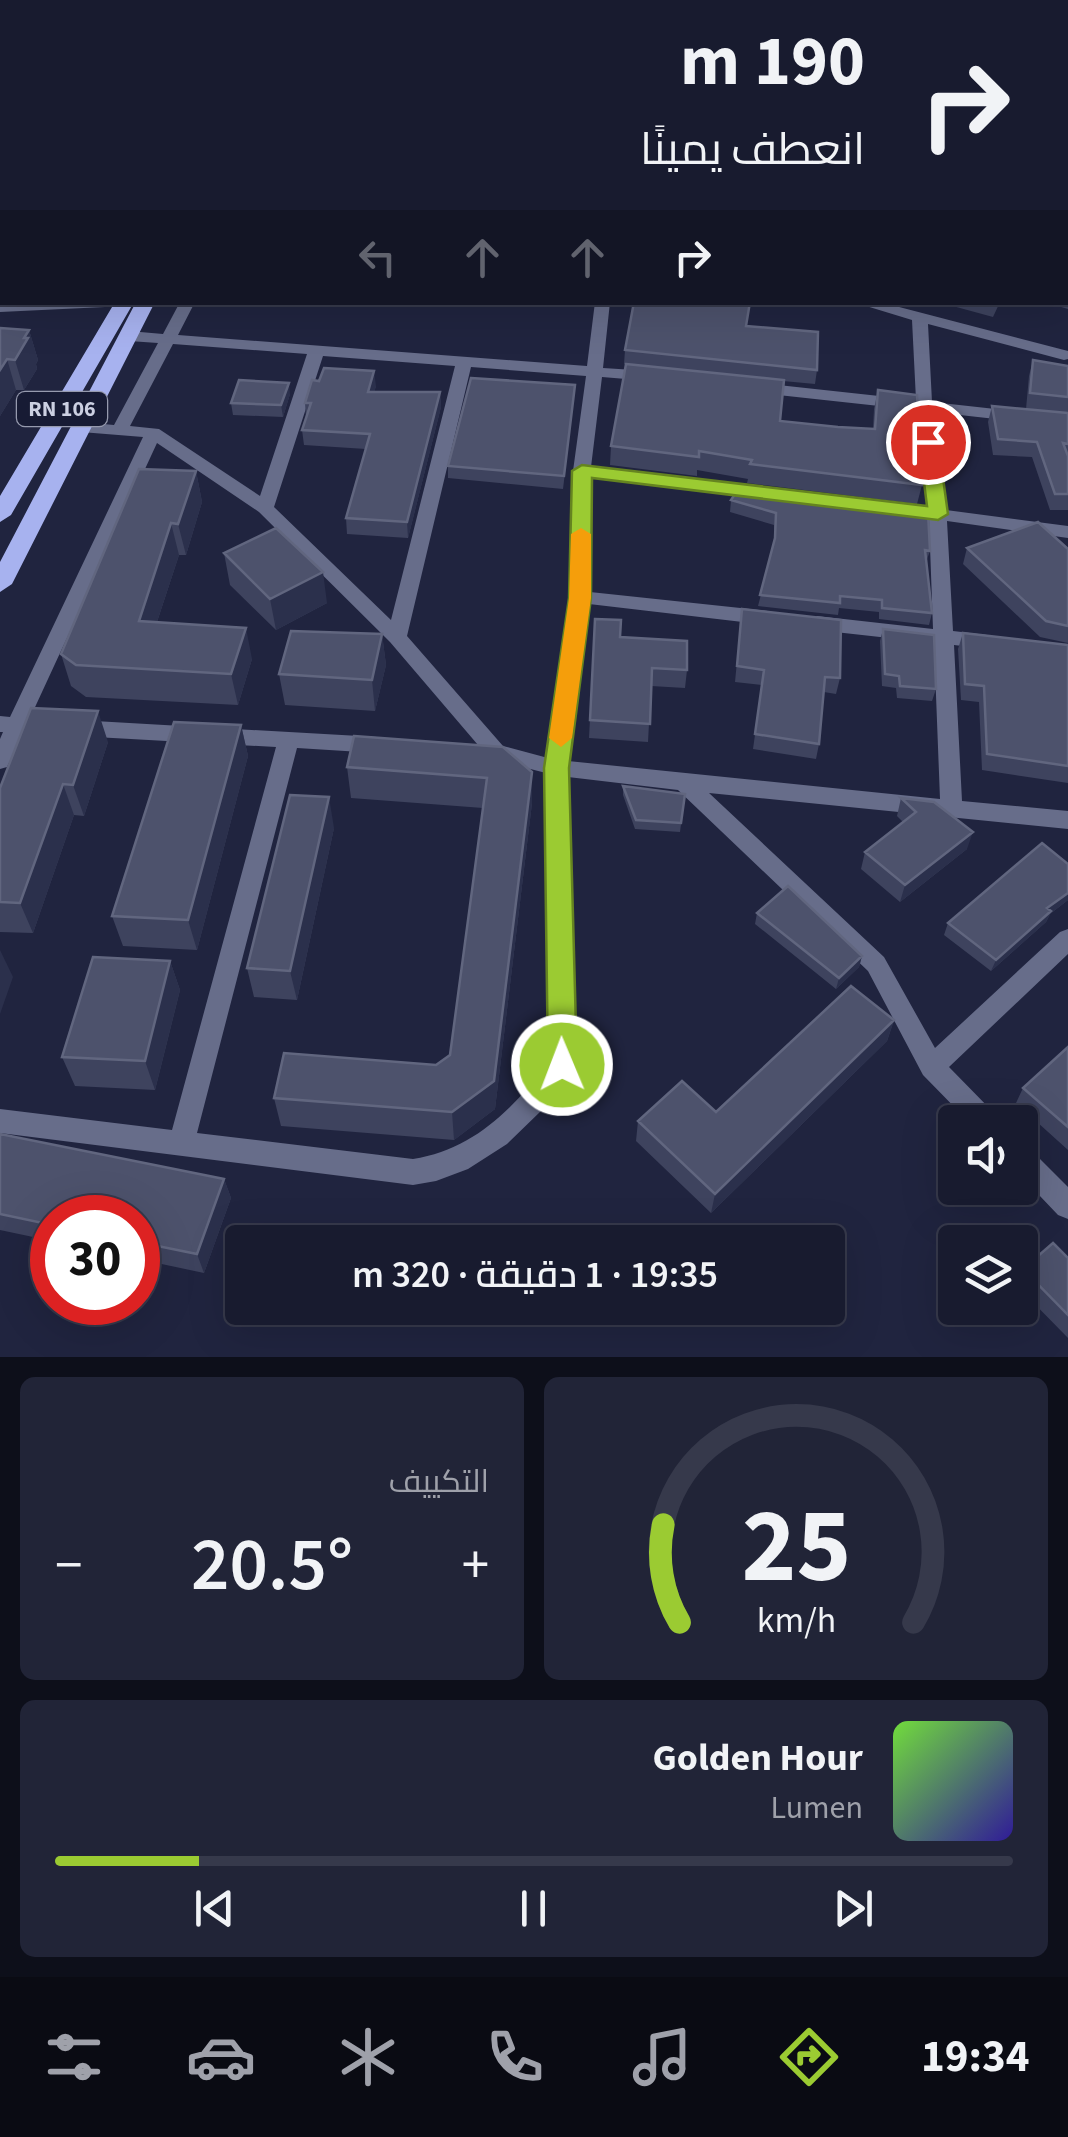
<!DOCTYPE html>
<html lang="ar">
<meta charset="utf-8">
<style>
:root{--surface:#181b2f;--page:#212437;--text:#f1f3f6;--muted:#9fa1aa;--line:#36394b;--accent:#9bcb32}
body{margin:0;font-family:"Source Sans 3",Cairo,sans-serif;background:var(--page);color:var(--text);direction:rtl;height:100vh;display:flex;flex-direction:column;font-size:38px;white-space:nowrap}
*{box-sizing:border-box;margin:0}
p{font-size:32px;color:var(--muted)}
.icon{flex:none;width:55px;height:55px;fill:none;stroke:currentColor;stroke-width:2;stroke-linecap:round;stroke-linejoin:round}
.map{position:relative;height:1357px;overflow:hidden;direction:ltr}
.drawer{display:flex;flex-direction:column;gap:20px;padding:20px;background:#0d0f1a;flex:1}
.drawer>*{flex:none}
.top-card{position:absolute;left:0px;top:0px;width:1070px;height:305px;box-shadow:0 10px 40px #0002,0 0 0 2px var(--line);direction:rtl;background:#181b2f;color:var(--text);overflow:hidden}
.buttons{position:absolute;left:938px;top:1105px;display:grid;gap:20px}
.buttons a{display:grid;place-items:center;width:100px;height:100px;border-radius:10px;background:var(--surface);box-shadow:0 10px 40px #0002,0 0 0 2px var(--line);font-size:50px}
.speed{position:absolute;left:30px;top:1195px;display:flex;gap:20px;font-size:50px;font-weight:700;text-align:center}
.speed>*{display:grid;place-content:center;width:130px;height:130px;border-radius:50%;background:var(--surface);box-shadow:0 10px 40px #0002,0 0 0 2px var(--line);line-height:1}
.speed .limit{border:15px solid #d22;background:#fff;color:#111}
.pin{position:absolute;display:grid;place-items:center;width:85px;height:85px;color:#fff;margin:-42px;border:5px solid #fff;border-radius:50%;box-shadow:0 2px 10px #0007}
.me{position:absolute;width:110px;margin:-55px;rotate:359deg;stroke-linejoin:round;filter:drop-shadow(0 0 8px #0008)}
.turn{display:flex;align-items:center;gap:35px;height:210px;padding:0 40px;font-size:45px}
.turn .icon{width:130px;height:130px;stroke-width:2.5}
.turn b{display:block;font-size:70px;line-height:85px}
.lanes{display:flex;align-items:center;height:95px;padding:0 40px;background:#0003;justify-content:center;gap:50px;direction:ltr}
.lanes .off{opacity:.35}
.big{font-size:75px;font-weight:600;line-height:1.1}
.drawer .card{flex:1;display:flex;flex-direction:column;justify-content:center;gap:15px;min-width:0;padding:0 35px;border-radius:15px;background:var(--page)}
.drawer .dial{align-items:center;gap:0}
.dial svg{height:260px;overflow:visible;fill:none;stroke:var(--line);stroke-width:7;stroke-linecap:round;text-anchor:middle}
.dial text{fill:var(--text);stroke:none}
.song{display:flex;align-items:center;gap:30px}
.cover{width:120px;height:120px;border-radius:15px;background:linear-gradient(135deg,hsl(100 70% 55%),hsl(250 70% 35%))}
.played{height:10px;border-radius:5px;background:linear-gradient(90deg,var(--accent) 15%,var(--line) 15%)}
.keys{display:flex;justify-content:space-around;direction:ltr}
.heat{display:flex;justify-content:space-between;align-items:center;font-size:55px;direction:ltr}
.drawer .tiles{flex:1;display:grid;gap:20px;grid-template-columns:1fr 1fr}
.card:last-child{grid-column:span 2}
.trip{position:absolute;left:225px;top:1225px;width:620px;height:100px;border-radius:10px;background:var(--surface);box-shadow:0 10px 40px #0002,0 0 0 2px var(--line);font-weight:600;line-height:100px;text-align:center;direction:rtl}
.dock{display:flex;height:160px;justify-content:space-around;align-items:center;background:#0a0b13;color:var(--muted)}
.dock .icon{width:70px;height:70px}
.dock .current{color:var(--accent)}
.dock b{font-size:45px;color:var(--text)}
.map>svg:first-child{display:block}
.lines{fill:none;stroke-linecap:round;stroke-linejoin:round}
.street{fill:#676d8a;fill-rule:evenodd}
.primary{fill:#a7b2ef;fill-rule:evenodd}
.wall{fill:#3e435e}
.shaded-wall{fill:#2b304c}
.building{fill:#4d526c;stroke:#61667f;stroke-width:2.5}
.route{fill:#9bcb32;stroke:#658420;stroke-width:2.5}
.slow{fill:#f59e0b}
.labels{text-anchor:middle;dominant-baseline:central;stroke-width:10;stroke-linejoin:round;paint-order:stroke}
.shield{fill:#171b34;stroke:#969aae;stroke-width:2.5}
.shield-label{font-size:22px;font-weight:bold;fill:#ccd0e2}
</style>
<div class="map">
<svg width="1068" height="1357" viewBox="0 0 1068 1357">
<rect width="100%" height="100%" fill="#20243f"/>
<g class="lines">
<path class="street" d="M2,84V94L0,95V85Z
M0,302H112L105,307L0,312Z
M180,302H195L178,335L587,366L595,302H610L603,368L650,371L658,376L650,381L602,377L591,467L763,487L772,493L763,499L591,477L590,592L768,611L778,618L768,625L589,604L568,761L940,799L934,643L817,630L807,623L817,616L933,629L929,519L901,515L892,509L901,503L928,507L916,410L759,393L751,388L759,383L916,400L912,320L853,302H880L1068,351V359L1064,360L928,324L932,402L1068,417V427L933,412L946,510L1068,526V538L947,521L953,631L987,635L997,642L987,649L954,645L962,801L1068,811V829L709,793L884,957L935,1048L1060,932L1068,929V954L949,1067L995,1114L999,1122H969L923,1075L868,971L678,790L568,777L575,1065L542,1110L507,1144L468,1169L436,1181L413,1185L0,1133V1109L172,1130L276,747L77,736L70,733L67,728L70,723L77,720L377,737L384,739L387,745L384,751L377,753L297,748L197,1133L413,1159C473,1150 513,1109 549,1062L546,773L479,756L476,750L478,745L390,642L259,512L157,443L30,718L55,722L58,727L55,732L23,733L7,767L0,769V739L3,732H0V716L10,717L143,437L81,432L73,427L81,422L114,425L158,343L129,341L121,336L129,331L163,334ZM173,344L307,354L260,496L159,429L130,426ZM323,356L455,366L391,620L274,507ZM471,367L586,376L573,471L571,597L548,758L503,746L407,636Z
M1020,1145L1029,1148L1068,1187V1219L1058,1215L1020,1175Z"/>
<path class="primary" d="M0,52H2V61H0Z
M115,302H134L11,515L0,522V496Z
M136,302H155L12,584L0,592V562Z"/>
</g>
<path class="wall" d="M2,7V41L0,36V9Z
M2,97V214L0,213V103Z
M1068,162V309L1044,302H1068Z
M938,302H1000L993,317Z
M746,326L817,370L815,384L783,381L780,421L838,427L873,429L874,409L878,390L922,485L917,504L747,483L748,479L697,470V476L610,465L611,446L626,365L624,364L625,350Z
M0,328L29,330L38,360L36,364L37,369L24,390H16L0,416Z
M1033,360L1068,366V413L1026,409L1029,376Z
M376,386L374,392H440L441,407L408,538L347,534L346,518L366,449L304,445L302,430L306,418L305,403Z
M290,394L283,417L233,415L231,403Z
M574,397L563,489L448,478V466Z
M992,406L1068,413V510H1050L1032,457L993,455L988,422Z
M196,471L202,502L186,555H179L157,622L252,659L238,705L86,697L71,686L61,654Z
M731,500L930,551L926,562L932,613L929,625L879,619V612L839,608L838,615L758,606L774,544V525L730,512Z
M967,548L1068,549V643L1040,637L963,564Z
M224,553L327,603L276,630L230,585Z
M742,609L840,678L836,694L824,692L819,744L816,759L753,749L762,685L735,682Z
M595,619L620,637L687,670L685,688L651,686L648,742L589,738Z
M883,629L936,689L932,701L897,698L896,688L882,686L880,641Z
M963,633L1068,645V783L982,770L979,702L961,700L958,649Z
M382,634L386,665L375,711L285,705L279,674Z
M241,725L248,756L197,950L123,946L112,916Z
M108,742L84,816L74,815L33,933L0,932V788Z
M347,767L532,772V803L495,1109L454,1140L281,1126L274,1098L436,1065L450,1055L483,808L351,798Z
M623,786L685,794L680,832L635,829L623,795Z
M901,798L967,849L900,902L861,869L865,852L903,822L897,816Z
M334,828L297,1000L254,997L247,968Z
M1068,864V900L1050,914L1046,922L991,971L944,935L948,923Z
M757,913L862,956L859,967L836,989L755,924Z
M170,961L180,990L155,1090L75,1086L62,1057Z
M894,1020L887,1041L711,1213L636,1141L638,1121L716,1112Z
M1068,1047V1150L1016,1103L1023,1088Z
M0,1134L224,1179L231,1198L204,1273L138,1259V1218H52V1241L0,1230Z
M1068,1258V1338L1020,1289V1275L1023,1269Z"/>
<path class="shaded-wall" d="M170,0H193L191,2H168Z
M0,249L2,258V265L0,269Z
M29,330L38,360L36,364L37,369L24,390L15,360Z
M7,359L16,390L0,416V370Z
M374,371L376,386L370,407L368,392Z
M289,383L290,394L283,417L281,405Z
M440,392L441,407L408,538L407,522Z
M196,471L202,502L186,555L178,524Z
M171,523L179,555L147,652L139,621Z
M323,572L327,603L276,630L270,599Z
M246,628L252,659L238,705L231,674Z
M382,634L386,665L375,711L372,680Z
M98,711L108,742L84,816L73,785Z
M241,725L248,756L197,950L188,920Z
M532,772V803L495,1109L454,1140L452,1112Z
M63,784L74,815L33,933L20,903Z
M329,797L334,828L297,1000L290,971Z
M973,832L967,849L900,902L905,885Z
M1068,893V900L1050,914L1046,922L991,971L996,960L1047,908Z
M0,950L13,977L0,1014Z
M862,956L859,967L836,989L839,978Z
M170,961L180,990L155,1090L145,1061Z
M894,1020L887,1041L711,1213L715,1194Z
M224,1179L231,1198L204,1273L197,1254Z"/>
<path class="building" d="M9,0H170L168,2H7Z
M359,0H408L406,2H358Z
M539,0L572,2L573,0H623V2H538Z
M671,0H689L688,2H670Z
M696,0H1068V139V2H696Z
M2,97V185H0V103Z
M634,302H750L746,326L818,332L817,370L625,350Z
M0,328L29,330L24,338H28L15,360L7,359L0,370Z
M1033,360L1068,366V397L1030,393Z
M626,364L784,380L780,421L838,427L875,429L878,390L917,395L922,485L750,464L752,460L699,451V457L611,446Z
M324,368L374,371L368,392H440L407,522L346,518L370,434L302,430L311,403H305L312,380L319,381Z
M471,378L575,385L564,476L448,466Z
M239,380L289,383L281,405L231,403Z
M992,406L1068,413V444L1063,443L1068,456V494H1055L1037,442L998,439Z
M139,469L196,471L178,524L171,523L139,621L246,628L231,674L76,665L61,654Z
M739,488L928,512L930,551L925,550L932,613L882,608V600L840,596V603L760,595L775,538L776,513L731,500Z
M1038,522L1068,549V626L1046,621L967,548Z
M276,528L323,572L270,599L224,553Z
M742,609L841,620L840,678L825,677L819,744L755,734L764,670L737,666Z
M595,619L621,620L620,637L687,641V670L652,668L650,724L590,720Z
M883,629L934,635L936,689L900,686L899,676L885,674Z
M291,631L382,634L372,680L279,674Z
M963,633L1068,645V766L987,754L984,686L965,684Z
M31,708L98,711L73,785L63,784L20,903L0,902V788Z
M174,722L241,725L188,920L112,916Z
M354,736L503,747L532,772L494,1081L452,1112L274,1098L284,1053L436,1065L450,1055L487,778L347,767Z
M623,786L685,794L681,823L636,820Z
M290,795L329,797L290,971L247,968Z
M901,798L934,802L973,832L905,885L865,852L916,812Z
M1042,843L1068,864V893L1047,908L1051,911L996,960L948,923Z
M788,886L862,956L839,978L757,913Z
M93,957L170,961L145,1061L62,1057Z
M851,986L894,1020L715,1194L638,1121L682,1081L716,1112Z
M1068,1047V1127L1023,1088Z
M0,1134L224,1179L197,1254L138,1242V1218H52V1225L0,1214Z
M1053,1243L1068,1258V1315L1023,1269Z"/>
<path class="route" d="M928,436L938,442L948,514L938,520L592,478L591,598L569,768L577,1065L573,1074L562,1078L552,1074L548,1065L544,768L569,598L572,471L582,465L927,506L919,442Z"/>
<path class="slow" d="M581,528L591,534V598L572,738L561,747L549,738L569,598L571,534Z"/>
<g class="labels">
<rect class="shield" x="17" y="392" width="90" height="34" rx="8"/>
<g class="shield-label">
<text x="62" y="409">RN 106</text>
</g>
</g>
</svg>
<div class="buttons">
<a><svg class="icon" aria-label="sound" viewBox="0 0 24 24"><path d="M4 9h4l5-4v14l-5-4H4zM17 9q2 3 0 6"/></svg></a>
<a><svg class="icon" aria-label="layers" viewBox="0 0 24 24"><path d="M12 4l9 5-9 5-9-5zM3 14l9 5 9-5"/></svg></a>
</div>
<div class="speed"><div class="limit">30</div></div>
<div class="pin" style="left:928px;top:442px;background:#d93025"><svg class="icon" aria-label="arrive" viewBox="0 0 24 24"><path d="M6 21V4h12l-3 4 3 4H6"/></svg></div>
<svg class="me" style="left:562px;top:1065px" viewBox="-20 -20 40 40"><circle r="17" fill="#9bcb32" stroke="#fff" stroke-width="3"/><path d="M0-11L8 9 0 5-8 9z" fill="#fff"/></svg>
<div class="trip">19:35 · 1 دقيقة · 320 m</div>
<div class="top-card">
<div class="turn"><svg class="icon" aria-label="right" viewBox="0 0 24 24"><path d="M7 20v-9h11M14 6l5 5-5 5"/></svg><div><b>190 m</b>انعطف يمينًا</div></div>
<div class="lanes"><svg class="icon off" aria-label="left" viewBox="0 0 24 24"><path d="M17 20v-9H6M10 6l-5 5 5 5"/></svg><svg class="icon off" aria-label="ahead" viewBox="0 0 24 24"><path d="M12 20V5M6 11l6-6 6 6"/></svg><svg class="icon off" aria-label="ahead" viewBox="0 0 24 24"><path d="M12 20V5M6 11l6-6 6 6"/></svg><svg class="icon" aria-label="right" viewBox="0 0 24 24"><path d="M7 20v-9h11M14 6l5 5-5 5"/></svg></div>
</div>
</div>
<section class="drawer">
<div class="tiles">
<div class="card dial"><svg viewBox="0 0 100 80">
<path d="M14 69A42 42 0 1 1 86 69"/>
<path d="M14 69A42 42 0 0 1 9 39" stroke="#9bcb32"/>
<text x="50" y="56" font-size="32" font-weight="700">25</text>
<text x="50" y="72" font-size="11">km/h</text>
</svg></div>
<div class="card"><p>التكييف</p>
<div class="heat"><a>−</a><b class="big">20.5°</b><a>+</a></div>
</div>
<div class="card">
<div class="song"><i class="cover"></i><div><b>Golden Hour</b><p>Lumen</p></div></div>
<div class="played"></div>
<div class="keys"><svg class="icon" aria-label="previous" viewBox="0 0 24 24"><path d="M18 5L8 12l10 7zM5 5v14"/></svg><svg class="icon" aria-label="pause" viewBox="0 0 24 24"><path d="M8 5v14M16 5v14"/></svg><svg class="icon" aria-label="next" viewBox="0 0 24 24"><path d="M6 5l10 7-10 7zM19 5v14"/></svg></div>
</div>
</div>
</section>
<nav class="dock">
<b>19:34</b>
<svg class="icon current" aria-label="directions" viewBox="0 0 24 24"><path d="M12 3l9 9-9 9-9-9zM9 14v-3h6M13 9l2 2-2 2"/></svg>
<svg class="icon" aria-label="music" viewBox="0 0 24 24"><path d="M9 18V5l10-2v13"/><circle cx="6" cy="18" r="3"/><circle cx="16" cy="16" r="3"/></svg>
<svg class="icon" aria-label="phone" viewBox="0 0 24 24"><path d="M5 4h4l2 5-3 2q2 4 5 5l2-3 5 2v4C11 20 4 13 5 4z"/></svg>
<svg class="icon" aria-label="climate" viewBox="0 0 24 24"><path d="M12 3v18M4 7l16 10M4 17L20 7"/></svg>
<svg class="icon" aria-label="car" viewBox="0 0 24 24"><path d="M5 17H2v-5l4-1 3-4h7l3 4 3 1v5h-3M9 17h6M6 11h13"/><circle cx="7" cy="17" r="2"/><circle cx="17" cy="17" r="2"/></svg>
<svg class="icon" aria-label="filters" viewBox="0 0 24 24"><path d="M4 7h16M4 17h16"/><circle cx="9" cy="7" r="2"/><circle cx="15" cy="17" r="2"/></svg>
</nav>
